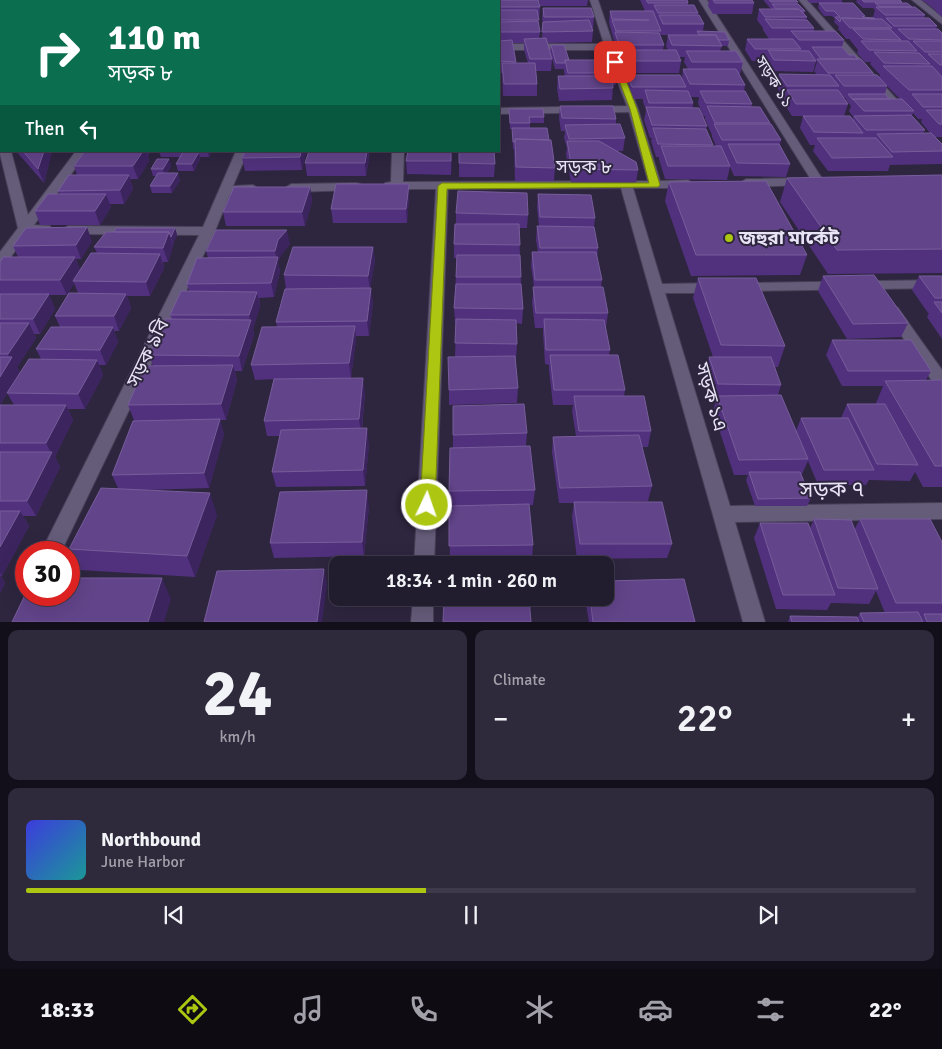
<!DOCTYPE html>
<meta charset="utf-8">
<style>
:root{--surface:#221c2f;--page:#2e293b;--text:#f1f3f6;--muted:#a2a1aa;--line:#3f3a4b;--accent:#acc611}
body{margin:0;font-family:Signika,"Noto Sans Bengali",sans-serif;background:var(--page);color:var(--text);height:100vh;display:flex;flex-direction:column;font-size:19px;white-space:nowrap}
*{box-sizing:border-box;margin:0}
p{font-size:16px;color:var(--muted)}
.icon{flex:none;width:28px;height:28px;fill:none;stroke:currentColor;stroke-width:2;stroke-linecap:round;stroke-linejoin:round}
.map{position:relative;height:622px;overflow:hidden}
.panel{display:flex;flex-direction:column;gap:8px;padding:8px;background:#130f1a;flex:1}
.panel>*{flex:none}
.banner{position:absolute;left:0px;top:0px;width:500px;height:152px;box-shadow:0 5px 20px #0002,0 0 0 1px var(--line);background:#0b6e4f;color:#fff;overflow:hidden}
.speed{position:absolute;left:15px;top:541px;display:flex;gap:10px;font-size:25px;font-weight:700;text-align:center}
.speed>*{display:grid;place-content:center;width:65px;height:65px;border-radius:50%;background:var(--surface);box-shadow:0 5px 20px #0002,0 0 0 1px var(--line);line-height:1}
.speed .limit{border:8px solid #d22;background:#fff;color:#111}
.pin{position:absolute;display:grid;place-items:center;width:42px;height:42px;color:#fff;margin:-21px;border-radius:10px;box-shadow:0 2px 8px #0006}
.me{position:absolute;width:55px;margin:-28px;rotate:3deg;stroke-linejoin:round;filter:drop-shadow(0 0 4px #0008)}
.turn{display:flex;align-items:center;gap:18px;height:105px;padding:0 25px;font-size:22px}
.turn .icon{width:65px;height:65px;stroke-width:2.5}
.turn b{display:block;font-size:35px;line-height:42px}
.then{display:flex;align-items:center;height:48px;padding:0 25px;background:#0003;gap:10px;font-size:19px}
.big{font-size:38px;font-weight:600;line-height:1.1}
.panel .widget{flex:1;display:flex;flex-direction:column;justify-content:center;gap:8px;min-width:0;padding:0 18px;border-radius:10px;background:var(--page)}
.panel .dial{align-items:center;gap:0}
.dial b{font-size:65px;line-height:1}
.song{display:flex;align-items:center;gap:15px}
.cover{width:60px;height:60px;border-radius:8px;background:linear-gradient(135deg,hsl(240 70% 55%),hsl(180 70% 35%))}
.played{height:5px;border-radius:2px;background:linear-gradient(90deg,var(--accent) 45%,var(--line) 45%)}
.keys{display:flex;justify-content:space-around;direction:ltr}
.heat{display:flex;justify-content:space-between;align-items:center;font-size:28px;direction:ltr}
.panel .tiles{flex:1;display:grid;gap:8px;grid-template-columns:1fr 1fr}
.widget:last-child{grid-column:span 2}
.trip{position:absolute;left:329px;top:556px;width:285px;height:50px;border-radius:10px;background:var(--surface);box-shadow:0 5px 20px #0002,0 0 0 1px var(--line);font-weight:600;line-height:50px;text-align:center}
.menu{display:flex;height:80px;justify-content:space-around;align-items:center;background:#0e0b13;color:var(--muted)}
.menu .icon{width:35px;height:35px}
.menu .current{color:var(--accent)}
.menu b{font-size:22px;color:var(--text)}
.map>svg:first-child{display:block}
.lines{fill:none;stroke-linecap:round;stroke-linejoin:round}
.minor-casing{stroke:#484057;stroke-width:2}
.minor{fill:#655c7a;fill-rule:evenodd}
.wall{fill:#51317d;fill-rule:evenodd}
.shaded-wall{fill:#3c245f}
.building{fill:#62448a;stroke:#775d9b}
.route{fill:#acc611;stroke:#70810b}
.poi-dot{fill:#acc611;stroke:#2e253f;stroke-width:2}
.labels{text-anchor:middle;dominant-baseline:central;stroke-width:4;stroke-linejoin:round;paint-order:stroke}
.far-street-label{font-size:16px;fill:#e8e3f5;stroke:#2e253f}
.street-label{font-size:19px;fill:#e8e3f5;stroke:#2e253f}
.poi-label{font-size:19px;font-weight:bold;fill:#e8e3f5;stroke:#2e253f;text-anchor:start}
.near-street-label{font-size:22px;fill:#e8e3f5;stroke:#2e253f}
</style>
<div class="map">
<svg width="942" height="622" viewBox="0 0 942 622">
<rect width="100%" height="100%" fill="#2e253f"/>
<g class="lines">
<defs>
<path id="minor" d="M301,0H309V1H301Z
M418,0H426V1H418Z
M476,0H484V1H476Z
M590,0H598L614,47L638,109L660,181L688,180L694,184L688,188H633L662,284L716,283L721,285L723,288L721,291L716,293H665L730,506L942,503V519L735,522L765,622H743L621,188L448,189L434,565H414L436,189H385L383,186L385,183L391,182L392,151H404L403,182L648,181L629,112L499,114V108L627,106L605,50H499V44H604Z
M699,0H707L823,180L821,183L817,184L812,181L806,185L746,187L740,183L746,179L810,178Z
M799,0H807L908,112L909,114L908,116H900Z
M912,0H921L942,17V24Z
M0,39H1V45H0Z
M0,130H1V141H0Z
M1,149V151H11L28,215L76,151H88L34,225L50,226L52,229L50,232L28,233L5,265L0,266V252L18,228L0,154Z
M236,151H248L233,186L253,185L259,189L253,193L230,194L215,231L61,552H41L199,235L68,234L61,230L68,226L203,227Z
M356,183L360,184L362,187L360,190L291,192L285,188L291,184Z
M942,280V288L741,291L736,290L734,287L736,284L741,283Z
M893,306L898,308L942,370V389L936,387L885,311L888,308Z
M413,598H433V622H411Z"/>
</defs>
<use href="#minor" class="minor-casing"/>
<use href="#minor" class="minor"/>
</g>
<path class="wall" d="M78,0H177L176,1H131V0L124,1H76Z
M487,0H538L540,7L539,18H538L540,32L539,38H542L543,24L542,19L543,8L594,17L593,28H592L593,31L592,42L547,43L552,59L551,71H536L537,84V96H503L502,73H499V1H487ZM512,43H524V50L528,63H516Z
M539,0H588L587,6H540Z
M640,0H687L688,3V5L698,13V15L704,24L703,31L729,40L728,46H722L720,51L743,62L740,74H739L745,85L744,91L752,104L751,107L770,123V124L781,140L780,145L790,164L786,177L734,176L730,167L727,180L665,179L659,159V157H656L651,141L652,138H650L644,120L646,110L643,102V99H630L626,87L627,75L682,78L683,69H688L684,62L685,57H679L681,61L679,73H629L625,62L626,56H618L609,22L610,11H645ZM661,34V35H668L666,46L668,50H663L664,45L660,36ZM690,97H699L698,103L703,116H705V119L712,135V137L716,146H712L713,145L706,130L707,126L693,108V103Z
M709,0H752L754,3L752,14H713L708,6Z
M764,0H796L798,2L797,4L805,11L804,15L807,17L806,20L814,28V31L844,40L842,47L849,55L858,59L873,73L872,75L879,77L880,75L870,64L871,62H865L857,53L858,50L850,40V39H846L838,29L839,27L834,22L835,19L832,16H824L818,8L819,3H810L807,0H842V3L865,17H873L875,10L873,9L874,8H863L856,2L857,0H900L902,2V3L912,7L925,15L924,18L937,26L936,29L942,33V137H935L942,144V164L890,165L888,171H828L813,151L815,145H810L800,128L803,116H792L783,102L784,98L776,86L779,74L817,75L814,71L817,62L816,61L813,72L771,71L765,62V61H752L745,50L747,39H769L763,30V28L757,20L759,9H771V8H770L764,1ZM884,83L900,99H889L885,94L887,86ZM844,98H846V100L851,106L849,111L853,117V119L844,116L848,104ZM913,113L918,119H922L921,122L930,133H923L925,130L912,116Z
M921,0H942V17L936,12V11L935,10L925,2V1H922Z
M0,17H1V38H0Z
M551,45L569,60L618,73L616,85H613L612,100L559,101L557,88L558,76H565L564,72V69H555L550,51Z
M1,70V115H0V71Z
M560,106L616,119V124L625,138L623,151H617L638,170L636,183H571L566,154L567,148L564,138L565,131H561L559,118Z
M509,109L544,117V123H530V128L555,168L554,181H515L514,149H513L512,129H510Z
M16,151H52L44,183Z
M85,151H151L148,156L149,161L138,179H130L133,189L124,204H110L111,207L100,225H40L35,211L60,194L58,191L77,175L74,166Z
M159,151H212L209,157H200V159L194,171H178L176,164L180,157H161Z
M301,151H305L306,153L302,170L245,171L242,158Z
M309,151H370L369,154V159L366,176H307L305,163Z
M452,151L451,175L407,174L406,161Z
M169,159L171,166L167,173L180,180L172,193H152L150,186L156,176H153L151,169Z
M459,163L495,164L494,177H459Z
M942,175V273L828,274L780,202L787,178Z
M669,182L807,255L800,275L691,276L665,201Z
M409,184V197L407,223H333L331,209Z
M310,187L312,201L305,226H226L223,212Z
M538,194L595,218L594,227L598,248L597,257L602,280L601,287L608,313L606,328L610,350L609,355L625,390L624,396L651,431L648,447H642L652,486L648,501L592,502L672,544L667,558L577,559L572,517L574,503H559L552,452L553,437L576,436L572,411L573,405H553L549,370V365L545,364L543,334V328H535L532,302L534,287L531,266L532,252H538L536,240L537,226H539L537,208Z
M456,213L528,215L527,228H519L521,284L523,309L522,324L516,323L517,344L516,359H515L518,388L517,403L449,405V390L455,357L456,323H455L454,308L457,258H454V244L456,224Z
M175,228L177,235L173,244V246L168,262H163L164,268L150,296H127L131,308L119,331H114L118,342L106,365H99L103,375L85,409H68L73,420L55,457L60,467L36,516H23L29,526L2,576H1L5,583L0,593V405H14L7,393L41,359L36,349L60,327L55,316L78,293L74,283L67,295H49L55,309L40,334H34L36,338L17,367L20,372L0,405V280L18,257L13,246L92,241L81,259H76L80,270L97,253L94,247L114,232Z
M290,244L281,255L278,262L280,271L274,297L259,298L260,306L253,329L254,335L242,371H235L237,380L226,420H220L224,434L209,488L145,490L217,515L195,577L80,570L69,549L118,488L112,475L134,420L128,405L153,366L149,355L172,319L170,315L189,291L187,284L208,258L206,251Z
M373,247L375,261L370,288L373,303L369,336H356V340L351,378L365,393L362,429L369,444L365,486L276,487L272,472L280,436H267L264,421L276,379L255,380L251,365L277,326L276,322L286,289L284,275Z
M823,276L908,323L901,337L847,339L818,291Z
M919,276H942V339L927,317L929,313H928L912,290Z
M698,278L785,346L778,367H774L781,385L778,395L796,431L801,418H841L847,404H876V403L883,386H842L826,355L832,340L931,371L926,380H942V487H923L915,472L910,481L869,480L866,485H818L808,461L802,474H801L811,498L807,506H755L746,480L748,475H734L713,411L716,400H714L705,372L709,357H713L693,298Z
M453,406L527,433L526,446L535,490L533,505H529L533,545L532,560L450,561L449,491L453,448Z
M369,506L364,556L274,558L270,543Z
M814,519L854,530L860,519L942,542V622H788L790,616L857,618L860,613H885L876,591L869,604L831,603L827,610L776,609L754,538L760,523L810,528Z
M585,598H605L695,622H589Z"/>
<path class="shaded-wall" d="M61,0H68V1H59Z
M117,0H124V1H116Z
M170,0H177L176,1H170Z
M0,108H1V115H0Z
M44,151H52L44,183L38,169Z
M143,151H146L149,161L138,179L133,166Z
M147,151H151L148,156Z
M207,151H212L209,157Z
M301,151H305L306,153L302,170L300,157Z
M367,151H368L369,159L366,176L365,163Z
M451,151H452L451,175Z
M199,152L200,159L194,171L192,164Z
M169,159L171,166L165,176L163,169Z
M178,173L180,180L172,193L170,186Z
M129,175L133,189L124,204L120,190Z
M409,184V197L407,223L406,209Z
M310,187L312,201L305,226L302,212Z
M106,194L111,207L100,225L95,211Z
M87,227L92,241L81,259L76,245Z
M175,228L177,235L173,244L171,237Z
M287,230L290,244L281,255L278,262L280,271L274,297L271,283L277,261L275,251L278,240Z
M169,232L173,246L168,262L163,248Z
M373,247L375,261L370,290L368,276Z
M160,254L164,268L150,296L146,282Z
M75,257L81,272L73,281L74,283L67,295L60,280Z
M371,288L373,303L369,336L367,321Z
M257,292L260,306L253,329L254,335L242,371L239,356L250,321L249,315Z
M49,294L55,309L40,334L33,319Z
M126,294L131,308L119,331L114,316Z
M29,323L36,338L17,367L20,372L0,405V377L11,360L8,354Z
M355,326L356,340L351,378L349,363Z
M113,327L118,342L106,365L100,350Z
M97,360L103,375L85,409L78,394Z
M233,365L237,380L226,420L221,404Z
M363,378L365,393L361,434L359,419Z
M66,405L73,420L55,457L60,467L36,516L27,501L51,453L46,443Z
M220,419L224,434L209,488L204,473Z
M367,428L369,444L365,486L363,470Z
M367,490L369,506L364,556L362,542Z
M210,493L217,515L195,577L187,556Z
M20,511L29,526L2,576L0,573V547Z
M324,569L327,584L322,622H317Z
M0,575L5,583L0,593Z
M162,578L171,599L164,622H148Z"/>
<path class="building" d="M16,0H61L59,1H15Z
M78,0H117L116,1H76Z
M189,0H230L229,1H188Z
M239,0H283V1H239Z
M314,0H356L355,1H314Z
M368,0H399V1H368Z
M490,0H538L540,7H499V1H490Z
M646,0H687L688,3H648Z
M713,0H752L754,3H715Z
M769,0H796L798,2H771Z
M862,0H900L902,2H864Z
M819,3H853L865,16L862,17L874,18L875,19L841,18L840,22L835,17H840L834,11H826Z
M875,3H907L912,7H880Z
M772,4H798L805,11H801L799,9H776Z
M654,5H694L698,13H658Z
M876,7H915L925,15H885Z
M543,8H591L594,17H544Z
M759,9H799L807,17H765Z
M499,10H537L539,20H499Z
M610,11H653L661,31H616L612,20H649L612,19Z
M659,15H699L704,24H663Z
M0,17H1V27H0Z
M841,18L882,19L892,28H850Z
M886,18H929L937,26H894Z
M765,19L807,20L814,28H772Z
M589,20L593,31L542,32L543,22Z
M538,21L540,32H499V22Z
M853,29H890L901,40L863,39Z
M898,29H938L942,33V40L909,39Z
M697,31L725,32L729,40H718L716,35H699Z
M791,31H835L844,40H799Z
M615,32L659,33L664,45H619Z
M668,35H716L722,46L672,45Z
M546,38L552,59H530L524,39Z
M747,39H793L801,49H755Z
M512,40L516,62L499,61V41Z
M861,41H908L917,51L869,50Z
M913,41H942V52H925Z
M551,45H564L569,60H565V63H556Z
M812,47H842L849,55H854L858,59H821Z
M626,50H676L681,61H631Z
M768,50L809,51L816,61L774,60Z
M686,51H736L743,62H692Z
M874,52L919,53L930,64L884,63Z
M928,54H942V65H940Z
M817,59H861L873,73H828Z
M565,60H613L618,73H568Z
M502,63H535L537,84H504Z
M883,66H932L942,77V90H909Z
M683,69H736L745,85L690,84Z
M779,74L830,75L839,86H787Z
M627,75H680L686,87H632Z
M835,75H877L887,86H844Z
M558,76H612L613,88L560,89Z
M1,81V90H0V82Z
M645,90L688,91L693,103H649Z
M787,90H838L848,104H796Z
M700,91H745L752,104L706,103Z
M848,94H885L889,99H853V100Z
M912,94H942V107H923Z
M853,99H902L914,111H864Z
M0,100H1V108H0Z
M560,106H613L616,119L562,118Z
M707,106L760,107L770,123H715Z
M646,107L699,108L707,126L652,125Z
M509,109H543L544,117H529L530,123H510Z
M926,110H942V124H939Z
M911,115L925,130H866L854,116Z
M803,116H850L863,133L814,132Z
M620,124L625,138L569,139L565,125Z
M714,124H771L781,140H722Z
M512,128H547L549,140L515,139V142H513Z
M653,128L706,129L713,145L658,144Z
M931,133L942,144V151L892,152L877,134Z
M817,138H876L893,157L832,158Z
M515,139L551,140L555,168L516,167Z
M567,141H599L636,162L638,170L572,169Z
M728,144H779L790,164L737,163Z
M661,146H721L730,166H668Z
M23,151H44L38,169Z
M85,151H143L133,166H74Z
M245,151H301L300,157L242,158Z
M309,151H367L365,163H305Z
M408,151H451V161H406Z
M459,151H494L495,164L459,163Z
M183,152H199L192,164H176Z
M157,159H169L163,169H151Z
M158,173H178L170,186H150Z
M69,175H129L120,190L58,191Z
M942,175V249L837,250L787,178Z
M766,181L807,255H696L669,182Z
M336,184H409L406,209H331Z
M234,187H310L302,212H223Z
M458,191L527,193L528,215L456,213Z
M48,194H106L95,211H35Z
M538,194L591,195L595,218L540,217Z
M455,224H519L520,245L454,244Z
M537,226L594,227L598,248H540Z
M87,227L76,245L13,246L26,228Z
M116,228H175L171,237L169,232H114Z
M216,230H287L278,240L275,251H206Z
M106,232H169L163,248L94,247Z
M293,247H373L368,276L284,275Z
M532,252H596L602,280H535Z
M91,253L160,254L146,282L73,281Z
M457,255H520L521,277H456Z
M3,257H75L60,280H0V262Z
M278,257L271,283L187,284L197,258Z
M874,275L908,323L853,324L823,276Z
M919,276H942V298H935Z
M698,278H756L785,346L721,345Z
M456,284H521L523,309L454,308Z
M533,287H603L608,313H536Z
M371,288L367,321L276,322L285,289Z
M181,291L257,292L249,315H170Z
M69,293L126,294L114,316H55Z
M0,294H49L33,319H0Z
M934,302H942V313Z
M166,319L251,320L239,356L149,355Z
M456,319L516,320L517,344L455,343Z
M544,319L604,320L610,350H546Z
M0,323H29L8,354H0Z
M355,326L349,363L251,365L262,327Z
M51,327H113L100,350L36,349Z
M832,340H911L931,371H848Z
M550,355H618L625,390H554Z
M515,356L518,388L449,390L448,357Z
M0,357H12L0,377Z
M709,357H771L781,385L718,384Z
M29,359L97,360L78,394L7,393Z
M233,365L221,404L128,405L145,366Z
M363,378L359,419L264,421L274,379Z
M942,380V466H935L885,381Z
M781,395L808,459L739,460L717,396Z
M574,396H644L651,431H579Z
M524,404L527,433L453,435V406Z
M847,404H885L918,465L877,464Z
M0,405H66L46,443H0Z
M801,418H848L874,470H824Z
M220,419L204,473L112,475L133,421Z
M367,428L363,470L272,472L281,430Z
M639,435L652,486L560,488L553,437Z
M530,446L535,490L449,491L450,448Z
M0,452H52L27,501H0Z
M749,472H800L811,498L758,499Z
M101,488L210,493L187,556L69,549Z
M367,490L362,542L270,543L280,492Z
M574,502H662L672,544H580Z
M529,504L533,545L449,546V506Z
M0,511H20L0,547Z
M814,519L851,520L878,589L838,588Z
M860,519H930L942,542V603H896Z
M760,523H808L835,595H783Z
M445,561L527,562V565H444Z
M324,569L317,622H204L217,571Z
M69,578H162L148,622H12L26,593V595H69Z
M684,579L695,622H593L590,598H605V581Z
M444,598H529L531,622H443Z
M918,612L923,622H864L860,613Z
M924,614H942V622H927Z
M790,616L857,617L859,622H792Z"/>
<path class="route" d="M615,60L619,62L637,109L660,185L658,187L447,189L435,505L432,509L427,511L422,509L420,505L438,186L442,183H649L630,109L612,62Z"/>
<circle class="poi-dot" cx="729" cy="238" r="5"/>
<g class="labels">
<g class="far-street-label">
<text transform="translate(774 82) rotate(58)">সড়ক ১১</text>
</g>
<g class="street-label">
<text x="584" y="167">সড়ক ৮</text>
<text transform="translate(148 353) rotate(-64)">সড়ক ৯বি</text>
<text transform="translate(711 397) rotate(74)">সড়ক ১এ</text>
</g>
<g class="poi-label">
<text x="739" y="238">জহুরা মার্কেট</text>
</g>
<g class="near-street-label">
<text transform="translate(832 489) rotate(-1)">সড়ক ৭</text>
</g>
</g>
</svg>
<div class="speed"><div class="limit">30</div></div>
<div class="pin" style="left:615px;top:62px;background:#d93025"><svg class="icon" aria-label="arrive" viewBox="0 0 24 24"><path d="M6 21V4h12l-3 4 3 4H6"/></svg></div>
<svg class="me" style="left:427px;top:505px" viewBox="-20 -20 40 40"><circle r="17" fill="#acc611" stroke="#fff" stroke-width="3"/><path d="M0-11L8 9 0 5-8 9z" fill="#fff"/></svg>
<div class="trip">18:34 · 1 min · 260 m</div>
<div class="banner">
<div class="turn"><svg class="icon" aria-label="right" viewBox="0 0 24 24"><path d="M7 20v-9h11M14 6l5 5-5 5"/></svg><div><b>110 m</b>সড়ক ৮</div></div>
<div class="then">Then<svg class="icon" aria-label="left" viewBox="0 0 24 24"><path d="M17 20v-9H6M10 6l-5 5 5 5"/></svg></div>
</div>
</div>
<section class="panel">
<div class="tiles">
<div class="widget dial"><b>24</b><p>km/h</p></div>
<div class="widget"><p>Climate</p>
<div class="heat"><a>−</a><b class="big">22°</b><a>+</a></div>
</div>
<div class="widget">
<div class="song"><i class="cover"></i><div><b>Northbound</b><p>June Harbor</p></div></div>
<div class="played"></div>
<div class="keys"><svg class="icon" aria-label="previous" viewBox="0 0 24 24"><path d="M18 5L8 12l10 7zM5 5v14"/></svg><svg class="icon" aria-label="pause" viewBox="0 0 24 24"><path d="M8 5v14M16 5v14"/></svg><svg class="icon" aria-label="next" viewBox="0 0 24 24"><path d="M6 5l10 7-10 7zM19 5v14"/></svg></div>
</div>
</div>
</section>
<nav class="menu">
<b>18:33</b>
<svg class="icon current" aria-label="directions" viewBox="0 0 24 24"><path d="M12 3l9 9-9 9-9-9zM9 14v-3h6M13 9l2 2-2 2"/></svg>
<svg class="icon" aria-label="music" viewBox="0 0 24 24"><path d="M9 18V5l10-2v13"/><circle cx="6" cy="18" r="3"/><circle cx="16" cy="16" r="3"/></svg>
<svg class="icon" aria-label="phone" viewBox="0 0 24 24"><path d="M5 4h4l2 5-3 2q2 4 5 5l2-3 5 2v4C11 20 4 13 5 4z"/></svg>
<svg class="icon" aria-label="climate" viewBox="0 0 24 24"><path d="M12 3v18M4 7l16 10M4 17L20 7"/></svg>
<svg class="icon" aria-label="car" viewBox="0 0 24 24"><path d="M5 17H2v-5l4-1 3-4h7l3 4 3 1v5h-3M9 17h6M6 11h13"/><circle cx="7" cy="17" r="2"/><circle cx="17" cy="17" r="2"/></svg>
<svg class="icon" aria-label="filters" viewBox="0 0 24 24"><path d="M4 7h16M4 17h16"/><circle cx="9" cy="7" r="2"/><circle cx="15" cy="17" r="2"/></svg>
<b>22°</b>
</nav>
